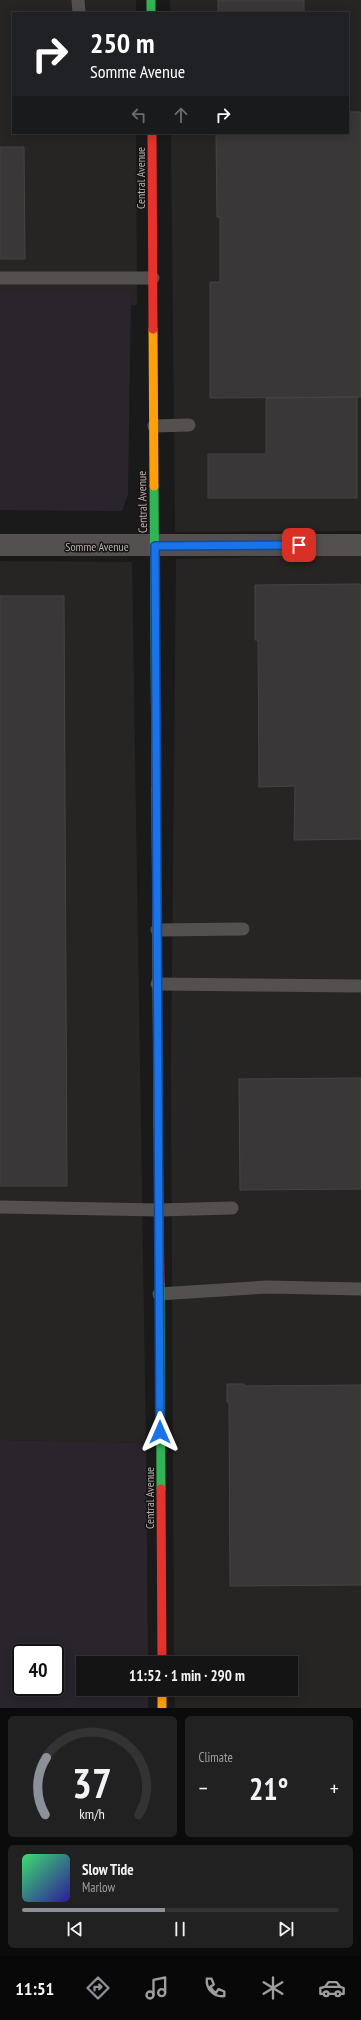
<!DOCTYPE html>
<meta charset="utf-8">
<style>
:root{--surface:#141414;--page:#212122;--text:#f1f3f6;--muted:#9d9ea0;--line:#333334;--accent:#8c9099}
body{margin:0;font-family:"PT Sans Narrow",sans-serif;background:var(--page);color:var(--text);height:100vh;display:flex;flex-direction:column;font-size:15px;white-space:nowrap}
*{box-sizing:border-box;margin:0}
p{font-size:13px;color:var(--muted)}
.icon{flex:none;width:22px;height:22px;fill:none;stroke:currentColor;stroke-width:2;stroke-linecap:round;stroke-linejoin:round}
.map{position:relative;height:1708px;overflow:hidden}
.sheet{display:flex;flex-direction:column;gap:8px;padding:8px;background:#0b0b0b;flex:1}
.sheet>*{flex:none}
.banner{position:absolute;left:12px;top:12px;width:337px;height:122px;border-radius:0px;box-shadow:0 2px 10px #0003,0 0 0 1px var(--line);background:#202124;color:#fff;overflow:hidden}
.speed{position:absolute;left:12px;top:1644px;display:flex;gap:8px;font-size:20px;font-weight:700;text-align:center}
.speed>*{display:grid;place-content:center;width:52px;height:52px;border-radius:50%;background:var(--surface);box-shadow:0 2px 10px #0003,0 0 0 1px var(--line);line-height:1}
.speed .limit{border:2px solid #111;border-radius:6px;background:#fff;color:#111}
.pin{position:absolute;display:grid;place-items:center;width:34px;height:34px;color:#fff;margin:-17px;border-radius:8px;box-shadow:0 2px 6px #0006}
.me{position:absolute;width:44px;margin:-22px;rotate:0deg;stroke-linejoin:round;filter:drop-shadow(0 0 3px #0008)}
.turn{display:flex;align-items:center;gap:14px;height:84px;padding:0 12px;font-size:18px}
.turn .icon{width:52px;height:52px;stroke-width:2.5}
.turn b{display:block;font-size:28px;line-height:34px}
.lanes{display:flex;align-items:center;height:38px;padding:0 12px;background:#0003;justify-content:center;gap:20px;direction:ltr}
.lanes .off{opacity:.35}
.big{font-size:30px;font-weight:700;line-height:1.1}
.sheet .widget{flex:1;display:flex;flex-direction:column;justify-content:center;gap:6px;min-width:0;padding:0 14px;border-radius:6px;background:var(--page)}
.sheet .dial{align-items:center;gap:0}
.dial svg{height:104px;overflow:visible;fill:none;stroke:var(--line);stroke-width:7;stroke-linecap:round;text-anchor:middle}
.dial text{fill:var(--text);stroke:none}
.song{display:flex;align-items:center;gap:12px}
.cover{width:48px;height:48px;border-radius:6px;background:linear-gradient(135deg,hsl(140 70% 55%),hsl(250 70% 35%))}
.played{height:4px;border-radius:2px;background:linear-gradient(90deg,var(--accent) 45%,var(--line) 45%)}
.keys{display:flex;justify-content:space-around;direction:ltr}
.heat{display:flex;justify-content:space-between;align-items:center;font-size:22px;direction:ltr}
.sheet .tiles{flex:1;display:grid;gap:8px;grid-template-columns:1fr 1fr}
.widget:last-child{grid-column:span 2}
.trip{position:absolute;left:76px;top:1656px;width:222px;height:40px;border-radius:0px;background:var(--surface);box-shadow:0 2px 10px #0003,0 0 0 1px var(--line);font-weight:700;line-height:40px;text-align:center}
.dock{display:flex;height:64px;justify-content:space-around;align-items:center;background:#080808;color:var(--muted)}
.dock .icon{width:28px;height:28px}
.dock .current{color:var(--accent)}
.dock b{font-size:18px;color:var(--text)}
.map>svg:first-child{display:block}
.built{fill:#262524}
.green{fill:#2a252d;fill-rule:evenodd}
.building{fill:#393737;stroke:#464443}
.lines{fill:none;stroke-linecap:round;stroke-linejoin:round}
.lane{stroke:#53504f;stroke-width:13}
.street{stroke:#53504f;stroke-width:22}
.fast{stroke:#30b455;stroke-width:9}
.slow{stroke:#ff9f0a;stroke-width:9}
.jam{stroke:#e5322d;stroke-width:9}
.route-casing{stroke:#114b97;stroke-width:10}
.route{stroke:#1a73e8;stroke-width:7}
.labels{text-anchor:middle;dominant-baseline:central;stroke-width:3;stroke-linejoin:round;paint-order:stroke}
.street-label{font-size:12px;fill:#baafad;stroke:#161514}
</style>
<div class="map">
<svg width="361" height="1708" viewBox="0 0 361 1708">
<rect width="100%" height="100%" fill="#1a1a1a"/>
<path class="built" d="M0,0H136V13H13V133H136L137,305H0Z
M170,0H361V531L175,532L171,133H348V13H170Z
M361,555V1708H175L174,1689H291V1663H174L171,1073L176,559Z
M0,561L132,562L146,1443L0,1440Z"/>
<path class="green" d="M0,291H131L128,494L122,511L0,510Z
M0,1440L146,1443L148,1663H83V1689H148V1708H0ZM21,1653H55V1687H21Z"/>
<path class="building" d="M218,0H304V13H218Z
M348,112H361V397L210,398V282H220V217H217L216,133H348Z
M0,147H24L25,259H0Z
M357,397V498H208V454H266V398Z
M361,584V839L294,840L295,786L259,787L258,640H255V585Z
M0,596H64L67,1186H0Z
M361,1078V1189L240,1190L239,1079Z
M227,1384H244L245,1386L361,1385V1585L230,1586L229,1402H227Z"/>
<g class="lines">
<path class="lane" d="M78,0L79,13
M0,278H153
M154,426L189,425
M157,930L243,929
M157,984L361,986
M0,1207L159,1210L232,1208
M159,1294L267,1287L361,1289"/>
<path class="street" d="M0,545H361"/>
<path class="fast" d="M151,0V13
M154,486L156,789
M160,1284L161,1489"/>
<path class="slow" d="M153,329L154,486
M156,789L158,1126
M162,1689V1708"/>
<path class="jam" d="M152,133L153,329
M158,1126L160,1284
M161,1489L162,1663"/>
</g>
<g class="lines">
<defs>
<path id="route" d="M160,1432L155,546L299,545"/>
</defs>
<use href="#route" class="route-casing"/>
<use href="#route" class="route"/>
</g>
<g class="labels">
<g class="street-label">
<text transform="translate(140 178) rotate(-90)">Central Avenue</text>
<text transform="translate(142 502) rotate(-91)">Central Avenue</text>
<text x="97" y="546">Somme Avenue</text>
<text transform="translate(149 1498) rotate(-90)">Central Avenue</text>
</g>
</g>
</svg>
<div class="speed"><div class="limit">40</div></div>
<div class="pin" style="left:299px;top:545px;background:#d93025"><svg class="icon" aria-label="arrive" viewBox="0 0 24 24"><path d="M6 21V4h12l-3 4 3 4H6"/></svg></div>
<svg class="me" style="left:160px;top:1432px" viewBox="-20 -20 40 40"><path d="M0-17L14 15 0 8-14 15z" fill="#1a73e8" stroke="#fff" stroke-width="4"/></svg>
<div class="trip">11:52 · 1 min · 290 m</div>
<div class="banner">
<div class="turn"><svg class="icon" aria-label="right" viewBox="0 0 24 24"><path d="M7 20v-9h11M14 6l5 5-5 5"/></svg><div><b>250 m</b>Somme Avenue</div></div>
<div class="lanes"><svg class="icon off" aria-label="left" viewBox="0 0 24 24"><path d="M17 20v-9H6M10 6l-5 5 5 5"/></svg><svg class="icon off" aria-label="ahead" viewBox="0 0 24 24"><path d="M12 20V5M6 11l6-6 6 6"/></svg><svg class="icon" aria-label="right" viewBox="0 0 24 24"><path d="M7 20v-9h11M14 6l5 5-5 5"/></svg></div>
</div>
</div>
<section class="sheet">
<div class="tiles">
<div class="widget dial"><svg viewBox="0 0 100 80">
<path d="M14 69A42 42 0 1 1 86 69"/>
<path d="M14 69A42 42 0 0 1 15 25" stroke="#8c9099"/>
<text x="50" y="56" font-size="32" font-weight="700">37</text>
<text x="50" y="72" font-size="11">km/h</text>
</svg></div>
<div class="widget"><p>Climate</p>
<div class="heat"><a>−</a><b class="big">21°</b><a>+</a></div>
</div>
<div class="widget">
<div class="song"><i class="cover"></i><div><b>Slow Tide</b><p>Marlow</p></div></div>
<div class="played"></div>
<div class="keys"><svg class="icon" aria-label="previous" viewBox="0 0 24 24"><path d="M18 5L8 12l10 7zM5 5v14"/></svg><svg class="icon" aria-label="pause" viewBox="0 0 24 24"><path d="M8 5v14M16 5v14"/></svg><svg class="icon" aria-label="next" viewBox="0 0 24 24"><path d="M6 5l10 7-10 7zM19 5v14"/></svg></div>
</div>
</div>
</section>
<nav class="dock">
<b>11:51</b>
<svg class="icon current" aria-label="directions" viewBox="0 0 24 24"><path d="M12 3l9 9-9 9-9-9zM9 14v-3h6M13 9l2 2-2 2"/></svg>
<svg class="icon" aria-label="music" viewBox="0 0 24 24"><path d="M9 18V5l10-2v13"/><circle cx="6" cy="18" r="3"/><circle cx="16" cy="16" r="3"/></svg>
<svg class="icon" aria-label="phone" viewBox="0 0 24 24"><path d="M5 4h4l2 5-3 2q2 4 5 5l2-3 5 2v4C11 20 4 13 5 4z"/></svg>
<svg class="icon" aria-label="climate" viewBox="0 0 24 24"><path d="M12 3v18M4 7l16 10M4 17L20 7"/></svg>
<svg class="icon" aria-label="car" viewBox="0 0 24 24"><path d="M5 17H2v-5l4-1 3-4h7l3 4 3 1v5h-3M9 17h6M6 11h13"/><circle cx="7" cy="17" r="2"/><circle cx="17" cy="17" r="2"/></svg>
</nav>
